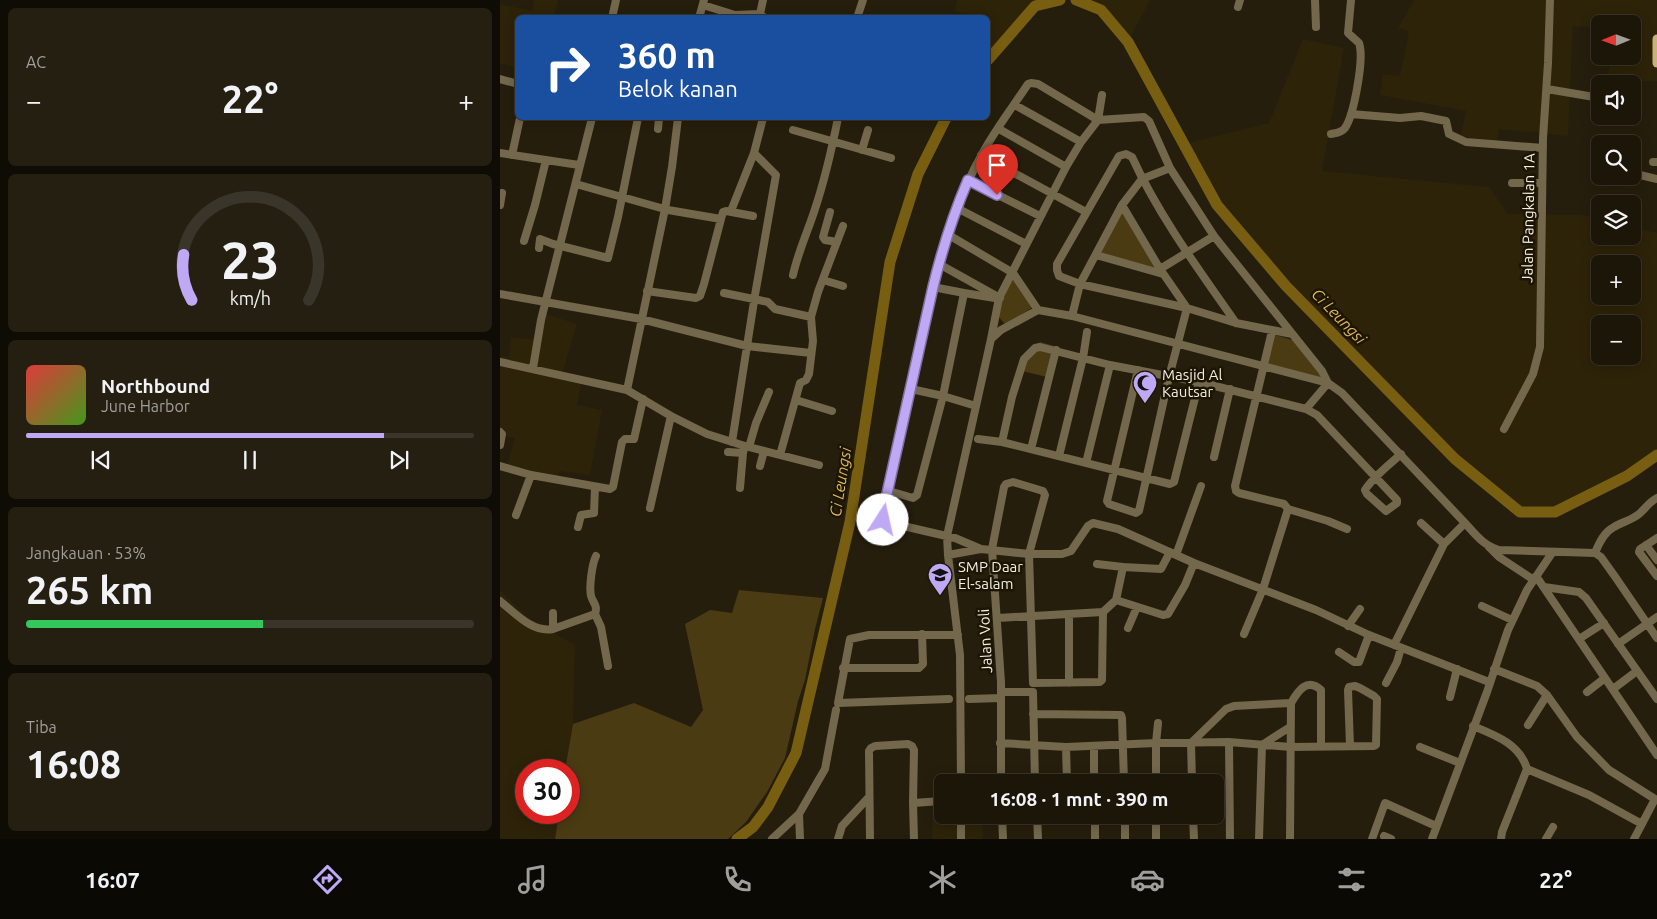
<!DOCTYPE html>
<html lang="id">
<meta charset="utf-8">
<style>
:root{--surface:#1c1609;--page:#251f12;--text:#f1f3f6;--muted:#a09f9c;--line:#3a352a;--accent:#bfa9f4}
body{margin:0;font-family:Ubuntu,sans-serif;background:var(--page);color:var(--text);height:100vh;display:flex;flex-direction:column;font-size:19px;white-space:nowrap}
*{box-sizing:border-box;margin:0}
p{font-size:16px;color:var(--muted)}
.icon{flex:none;width:28px;height:28px;fill:none;stroke:currentColor;stroke-width:2;stroke-linecap:round;stroke-linejoin:round}
.map{position:relative;flex:1;overflow:hidden}
.side{display:flex;flex-direction:column;gap:8px;padding:8px;background:#0f0c05;width:500px}
.side>*{flex:none}
.top-card{position:absolute;left:15px;top:15px;width:475px;height:105px;border-radius:8px;box-shadow:0 2px 12px #0003,0 0 0 1px var(--line);background:#1a4fa0;color:#fff;overflow:hidden}
.needle{width:32px;rotate:269deg}
.buttons{position:absolute;left:1091px;top:15px;display:grid;gap:10px}
.buttons a{display:grid;place-items:center;width:50px;height:50px;border-radius:8px;background:var(--surface);box-shadow:0 2px 12px #0003,0 0 0 1px var(--line);font-size:25px}
.speed{position:absolute;left:15px;top:759px;display:flex;gap:10px;font-size:25px;font-weight:700;text-align:center}
.speed>*{display:grid;place-content:center;width:65px;height:65px;border-radius:50%;background:var(--surface);box-shadow:0 2px 12px #0003,0 0 0 1px var(--line);line-height:1}
.speed .limit{border:8px solid #d22;background:#fff;color:#111}
.pin{position:absolute;display:grid;place-items:center;width:42px;height:42px;color:#fff;margin:-51px -21px;border-radius:50% 50% 50% 0;rotate:-45deg;box-shadow:0 0 5px #0007}
.pin .icon{rotate:45deg}
.me{position:absolute;width:55px;margin:-28px;rotate:10deg;stroke-linejoin:round;filter:drop-shadow(0 0 4px #0008)}
.turn{display:flex;align-items:center;gap:18px;height:105px;padding:0 20px;font-size:22px}
.turn .icon{width:65px;height:65px;stroke-width:2.5}
.turn b{display:block;font-size:35px;line-height:42px}
.big{font-size:38px;font-weight:600;line-height:1.1}
.side .tile{flex:1;display:flex;flex-direction:column;justify-content:center;gap:8px;min-width:0;padding:0 18px;border-radius:8px;background:var(--page)}
.side .dial{align-items:center;gap:0}
.dial svg{height:130px;overflow:visible;fill:none;stroke:var(--line);stroke-width:7;stroke-linecap:round;text-anchor:middle}
.dial text{fill:var(--text);stroke:none}
.song{display:flex;align-items:center;gap:15px}
.cover{width:60px;height:60px;border-radius:8px;background:linear-gradient(135deg,hsl(0 70% 55%),hsl(100 70% 35%))}
.played{height:5px;border-radius:2px;background:linear-gradient(90deg,var(--accent) 80%,var(--line) 80%)}
.keys{display:flex;justify-content:space-around;direction:ltr}
.heat{display:flex;justify-content:space-between;align-items:center;font-size:28px;direction:ltr}
.charge{height:8px;border-radius:4px;background:linear-gradient(90deg,#34c759 53%,var(--line) 0)}
.trip{position:absolute;left:434px;top:774px;width:290px;height:50px;border-radius:8px;background:var(--surface);box-shadow:0 2px 12px #0003,0 0 0 1px var(--line);font-weight:600;line-height:50px;text-align:center}
.tabs{display:flex;height:80px;justify-content:space-around;align-items:center;background:#0b0904;color:var(--muted)}
.tabs .icon{width:35px;height:35px}
.tabs .current{color:var(--accent)}
.tabs b{font-size:22px;color:var(--text)}
main{display:flex;flex:1;min-height:0}
.map>svg:first-child{display:block}
.built{fill:#2d2309;fill-rule:evenodd}
.green{fill:#4b3b13}
.lines{fill:none;stroke-linecap:round;stroke-linejoin:round}
.river{stroke:#785e10;stroke-width:11}
.minor{stroke:#73674c;stroke-width:8}
.major{stroke:#c9b177;stroke-width:9}
.route-casing{stroke:#7c6e9f;stroke-width:12}
.route{stroke:#bfa9f4;stroke-width:9}
.labels{text-anchor:middle;dominant-baseline:central;stroke-width:5;stroke-linejoin:round;paint-order:stroke}
.street-label{font-size:15px;fill:#f3eee2;stroke:#1c1504}
.poi-label{font-size:15px;fill:#f3eee2;stroke:#1c1504;text-anchor:start}
.water-label{font-size:16px;font-style:italic;fill:#e0b956;stroke:#1c1504}
</style>
<main>
<section class="side">
<div class="tile"><p>AC</p>
<div class="heat"><a>−</a><b class="big">22°</b><a>+</a></div>
</div>
<div class="tile dial"><svg viewBox="0 0 100 80">
<path d="M14 69A42 42 0 1 1 86 69"/>
<path d="M14 69A42 42 0 0 1 9 41" stroke="#bfa9f4"/>
<text x="50" y="56" font-size="32" font-weight="700">23</text>
<text x="50" y="72" font-size="11">km/h</text>
</svg></div>
<div class="tile">
<div class="song"><i class="cover"></i><div><b>Northbound</b><p>June Harbor</p></div></div>
<div class="played"></div>
<div class="keys"><svg class="icon" aria-label="previous" viewBox="0 0 24 24"><path d="M18 5L8 12l10 7zM5 5v14"/></svg><svg class="icon" aria-label="pause" viewBox="0 0 24 24"><path d="M8 5v14M16 5v14"/></svg><svg class="icon" aria-label="next" viewBox="0 0 24 24"><path d="M6 5l10 7-10 7zM19 5v14"/></svg></div>
</div>
<div class="tile"><p>Jangkauan · 53%</p><b class="big">265 km</b><div class="charge"></div></div>
<div class="tile"><p>Tiba</p><b class="big">16:08</b></div>
</section>
<div class="map">
<svg width="1157" height="839" viewBox="0 0 1157 839">
<rect width="100%" height="100%" fill="#261e0c"/>
<path class="built" d="M34,0H58L54,15L63,17L18,18L17,68L0,63V4L32,11Z
M457,0H560L535,6L488,61V18L468,17L455,11Z
M576,0H650L628,42L601,10Z
M914,0H1157V81H1127L1125,84H1107L1111,56H1132V24H1100V28L1073,26L1068,136L999,129L997,143L961,136L966,111L880,95L883,74L900,76L909,31L898,28Z
M803,39L844,48L822,171L989,187L1008,214L1083,215L1100,219V236H1132L1133,227L1157,233V455L1127,476L1055,512H1020L959,462L786,286L717,205L684,144L769,123ZM1100,264H1132V296H1100ZM1100,324H1132V356H1100Z
M43,313L77,324L62,374L82,379L77,405L102,410L90,475L59,471L57,479L7,466L15,438L0,435V356L9,358L11,337L37,340Z
M0,590L28,618L75,645L73,724L65,770H26V812L59,813L55,839H0Z
M433,801H442V815H482L483,839H432Z"/>
<path class="green" d="M622,205L663,274L596,255Z
M512,270L533,307L506,325L494,312Z
M772,334L799,342L822,371L820,378L764,365Z
M540,342L554,346L547,377L518,370L521,357Z
M239,590L323,598L315,629L305,680L298,701L285,758L267,792L246,822L228,839H55L59,813L69,812V770H65L73,724L134,703L191,727L203,710L185,624L210,610L232,613Z"/>
<g class="lines">
<path class="river" d="M576,0L601,10L628,42L717,205L786,286L955,459L1020,512H1055L1127,476L1157,455
M488,60L535,6L560,0
M237,839L253,827L268,807L296,753L350,522L390,262L418,174L446,118"/>
<path class="minor" d="M815,0L816,27
M203,5L235,15L260,14L265,18
M738,7L740,0
M260,14L263,0
M112,18L116,0
M199,18L204,0
M357,18L363,0
M0,79L18,84
M1047,89L1100,98
M515,105L581,142
M851,114L900,118L921,116L946,121L949,134L966,142L1043,148
M158,129L159,118
M499,129L566,167
M293,130L391,158
M831,134C836,133 841,133 845,128C854,115 863,63 860,47L859,43L848,33L851,0
M362,150L368,130
M0,153L79,165
M12,155L20,118
M481,155L586,212
M1153,162H1157
M1132,173L1157,179
M468,180L540,216
M1012,183H1042
M76,184L168,210L221,219L223,212L226,211L253,216
M0,205L2,193
M622,205L660,269L687,308L669,377L639,511L636,513L609,504L607,501L638,370
M457,208L526,244
M231,211L254,153
M330,212L323,237L325,240L337,242
M447,234L513,273L538,310
M24,241L35,205L46,160
M39,248L40,239L53,244L108,258L118,217L138,118
M596,255L663,274
M439,264L382,516L386,522L455,538L481,549L529,554H562L571,551L588,526L593,523L618,529L694,563L816,610L869,635L989,682
M660,269L714,236
M293,275C298,252 308,231 315,209C325,179 332,148 338,118
M323,280L343,286
M433,287L464,293L495,298
M147,291L196,298L200,296L204,284L221,219
M224,293L268,302L275,309L311,317
M0,294L141,319L247,346L311,353
M500,298L439,264C450,227 462,190 481,156C494,131 512,108 528,84L531,83L538,84L598,120L644,117L649,121L670,168L714,236L822,371L828,383L806,409
M572,316L580,284L622,205L642,179L670,168
M736,323C699,270 659,216 632,157L626,154L619,156L557,264V270L559,276L580,284L687,308L736,323L792,334
M772,331L735,486L736,491L739,493L784,504L788,509L828,521L847,529
M491,339L499,298L566,167L581,142L598,120L602,95
M0,362L127,390L171,416L207,434L245,446L319,465
M33,368L41,320L92,118
M411,389L443,396L476,406
M127,390L165,209L172,167L178,118
M296,400L332,411
M1004,429L1033,374L1040,347L1043,138L1048,63L1050,0
M0,432L2,434L0,445
M478,439L502,442L670,484L674,482L699,382
M232,442L255,295L276,175L254,153L263,118
M502,442L512,397L524,359L535,348L540,347L610,365L699,382L806,409L817,415L897,500V503L886,511L867,494L865,490C873,477 889,465 901,454
M249,447L256,423L269,392
M531,449L556,350
M228,452L243,453
M280,455L300,383L306,380L309,374L313,341L311,317L318,292L343,226
M559,456L583,358L587,332
M714,457L730,389
M586,463L610,365
M0,466L31,475L110,489L113,487L122,442L125,439H134L143,399
M260,466L264,451
M240,488L243,453L245,446
M389,491L413,498L417,495L443,396L464,293
M150,508L171,416
M16,515L31,475
M921,523L944,544
M78,527L81,515L94,513L95,487
M1157,538L1140,549L1139,552L1157,576
M1146,545L1157,560
M989,547L999,557L1034,580
M1095,553C1099,543 1104,532 1114,527C1122,522 1132,520 1139,514C1146,508 1149,502 1157,498
M448,555L481,549
M676,555L701,486
M597,564L623,567L661,569L670,552
M1036,576L1157,755
M1044,587L1079,592L1086,598L1157,699
M616,600L623,567
M0,601C15,613 32,633 53,629V613
M982,606L1012,620
M95,614C98,605 93,603 91,596C89,587 92,564 96,556
M569,614V683
M498,618L603,612L616,600L663,615L668,614L685,585L694,563
M848,626L860,609
M628,628L637,607
M53,629L95,614L101,627L108,666
M744,634L763,589L788,509
M1079,639L1104,623
M1118,644L1157,617
M894,645L944,544L965,523
M839,652L854,662H859L869,635
M343,668H419L423,664L422,634
M994,669L1037,686L1047,695L1077,737L1109,770L1155,799L1134,839
M886,683L897,662L901,648
M1113,689L1133,674
M501,692H533L535,782
M1087,692L1105,678
M950,697L957,669
M449,699L338,703L350,639L369,635H458
M469,699L501,698
M533,714L621,715L622,718L624,782
M1028,725L1047,695
M973,726C995,735 1020,744 1027,769L1002,832L1001,839
M729,742L730,839
M500,743L566,747L656,743L729,742L790,747L874,746L876,745L877,699L874,696L860,688L855,686L849,687L848,690L850,746
M566,747L567,782
M594,747V782
M920,747L960,763
M1027,769L1089,795L1142,824
M461,782L460,655L448,555L447,536L491,339L501,330L538,310L572,316L828,383L842,393L965,523C976,535 983,545 999,550L1095,553L1101,557L1116,578L1157,638
M501,782V682L492,549L504,487L506,484L513,482L543,491L545,495L529,554L533,683L600,682L602,680L603,612
M656,782V743L658,723
M692,782L691,743L726,709L734,706L791,703
M413,803L442,801
M299,814L300,839
M502,815L503,839
M537,815L538,839
M595,815V839
M625,815V839
M656,815V839
M693,815L694,839
M884,836L891,839
M272,839L299,814L325,769L336,710
M338,839L342,826L369,797
M370,839L369,751L371,748L375,746L408,744L412,746L414,750L413,803L414,839
M461,839V815
M759,839L762,745L790,727
M790,839L791,703C798,691 807,677 821,690V746
M872,839L885,803L936,826
M932,839L987,692L1008,630L1027,590L1052,553
M1046,839L1053,827"/>
<path class="major" d="M1157,39V63"/>
</g>
<g class="lines">
<defs>
<path id="route" d="M383,520L382,516L433,287C442,250 453,215 468,180L497,195"/>
</defs>
<use href="#route" class="route-casing"/>
<use href="#route" class="route"/>
</g>
<defs>
<symbol id="mosque-pin" viewBox="-11 -11 22 30"><path d="M0 17L-7.5 6A9.5 9.5 0 1 1 7.5 6Z" fill="#bfa9f4" stroke="#1c1504"/><path d="M3.5-4.9A6 6 0 1 0 3.5 4.9A5 5 0 1 1 3.5-4.9Z" fill="#111"/></symbol>
<symbol id="school-pin" viewBox="-11 -11 22 30"><path d="M0 17L-7.5 6A9.5 9.5 0 1 1 7.5 6Z" fill="#bfa9f4" stroke="#1c1504"/><path d="M0-5L7-2L0 1L-7-2ZM-4 1L0 2.5L4 1V4Q0 6-4 4Z" fill="#111"/></symbol>
</defs>
<g fill-rule="evenodd">
<use href="#mosque-pin" x="631" y="369" width="28" height="38"/>
<use href="#school-pin" x="426" y="561" width="28" height="38"/>
</g>
<g class="labels">
<g class="street-label">
<text transform="translate(1028 218) rotate(-89)">Jalan Pangkalan 1A</text>
<text transform="translate(485 641) rotate(-93)">Jalan Voli</text>
</g>
<g class="poi-label">
<text x="662" y="374">Masjid Al<tspan x="662" dy="17">Kautsar</tspan></text>
<text x="458" y="566">SMP Daar<tspan x="458" dy="17">El-salam</tspan></text>
</g>
<g class="water-label">
<text transform="translate(839 316) rotate(46)">Ci Leungsi</text>
<text transform="translate(340 482) rotate(-81)">Ci Leungsi</text>
</g>
</g>
</svg>
<div class="buttons">
<a><svg class="needle" viewBox="-14 -14 28 28"><path d="M0-13l5 13h-10z" fill="#e53935"/><path d="M0 13l5-13h-10z" fill="#a09f9c"/></svg></a>
<a><svg class="icon" aria-label="sound" viewBox="0 0 24 24"><path d="M4 9h4l5-4v14l-5-4H4zM17 9q2 3 0 6"/></svg></a>
<a><svg class="icon" aria-label="search" viewBox="0 0 24 24"><circle cx="10" cy="10" r="6"/><path d="M15 15l6 6"/></svg></a>
<a><svg class="icon" aria-label="layers" viewBox="0 0 24 24"><path d="M12 4l9 5-9 5-9-5zM3 14l9 5 9-5"/></svg></a>
<a>+</a>
<a>−</a>
</div>
<div class="speed"><div class="limit">30</div></div>
<div class="pin" style="left:497px;top:195px;background:#d93025"><svg class="icon" aria-label="arrive" viewBox="0 0 24 24"><path d="M6 21V4h12l-3 4 3 4H6"/></svg></div>
<svg class="me" style="left:383px;top:520px" viewBox="-20 -20 40 40"><circle r="19" fill="#fff"/><path d="M0-13L10 11 0 6-10 11z" fill="#bfa9f4"/></svg>
<div class="trip">16:08 · 1 mnt · 390 m</div>
<div class="top-card">
<div class="turn"><svg class="icon" aria-label="right" viewBox="0 0 24 24"><path d="M7 20v-9h11M14 6l5 5-5 5"/></svg><div><b>360 m</b>Belok kanan</div></div>
</div>
</div>
</main>
<nav class="tabs">
<b>16:07</b>
<svg class="icon current" aria-label="directions" viewBox="0 0 24 24"><path d="M12 3l9 9-9 9-9-9zM9 14v-3h6M13 9l2 2-2 2"/></svg>
<svg class="icon" aria-label="music" viewBox="0 0 24 24"><path d="M9 18V5l10-2v13"/><circle cx="6" cy="18" r="3"/><circle cx="16" cy="16" r="3"/></svg>
<svg class="icon" aria-label="phone" viewBox="0 0 24 24"><path d="M5 4h4l2 5-3 2q2 4 5 5l2-3 5 2v4C11 20 4 13 5 4z"/></svg>
<svg class="icon" aria-label="climate" viewBox="0 0 24 24"><path d="M12 3v18M4 7l16 10M4 17L20 7"/></svg>
<svg class="icon" aria-label="car" viewBox="0 0 24 24"><path d="M5 17H2v-5l4-1 3-4h7l3 4 3 1v5h-3M9 17h6M6 11h13"/><circle cx="7" cy="17" r="2"/><circle cx="17" cy="17" r="2"/></svg>
<svg class="icon" aria-label="filters" viewBox="0 0 24 24"><path d="M4 7h16M4 17h16"/><circle cx="9" cy="7" r="2"/><circle cx="15" cy="17" r="2"/></svg>
<b>22°</b>
</nav>
